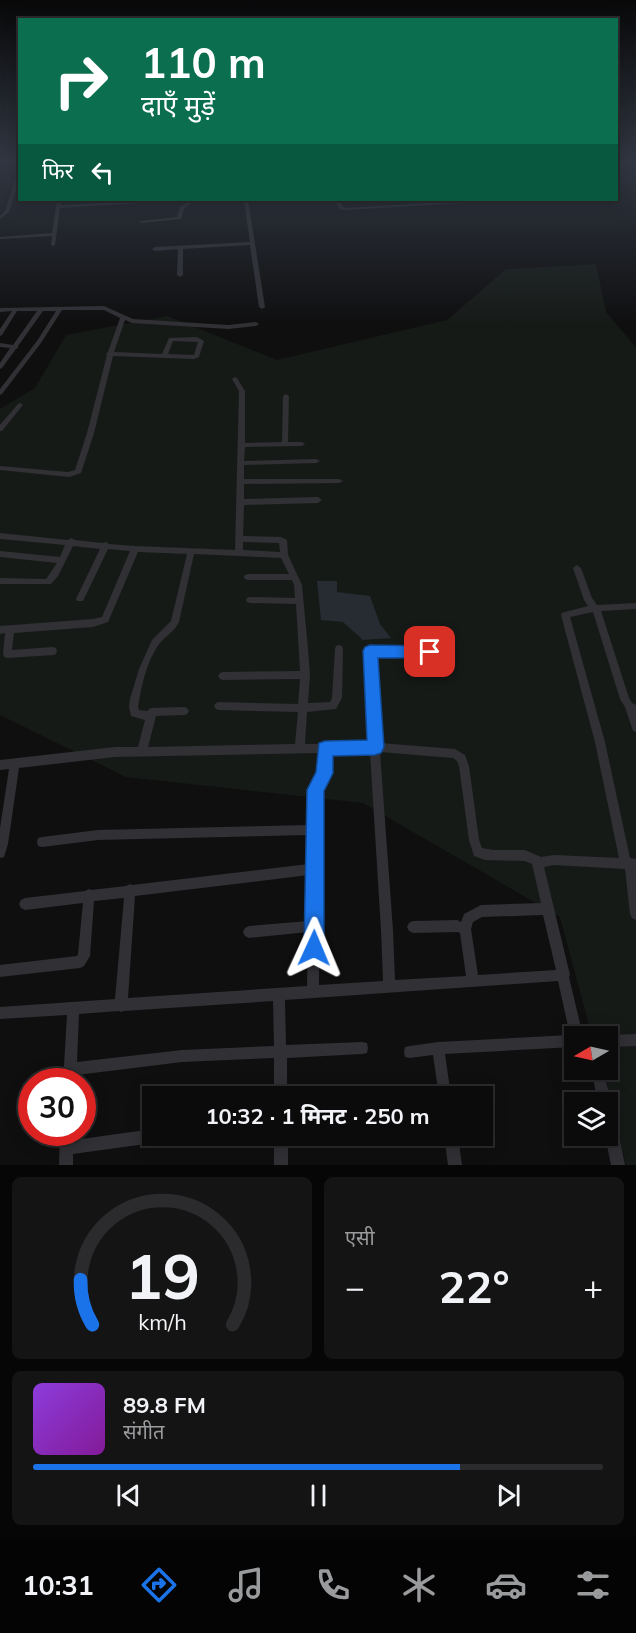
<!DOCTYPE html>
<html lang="hi">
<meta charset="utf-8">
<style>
:root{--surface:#0b0b0c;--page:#141415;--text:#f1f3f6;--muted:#9a9b9d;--line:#2b2b2d;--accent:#1a73e8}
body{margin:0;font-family:Mulish,"Noto Sans Devanagari",sans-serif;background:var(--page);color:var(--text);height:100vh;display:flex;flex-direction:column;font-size:22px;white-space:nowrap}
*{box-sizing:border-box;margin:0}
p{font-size:20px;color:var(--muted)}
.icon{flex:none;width:33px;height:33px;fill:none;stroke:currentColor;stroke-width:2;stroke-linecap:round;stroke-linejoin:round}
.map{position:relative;height:1165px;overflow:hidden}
.details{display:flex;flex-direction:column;gap:12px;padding:12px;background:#060607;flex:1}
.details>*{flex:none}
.guide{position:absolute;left:18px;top:18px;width:600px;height:183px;border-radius:0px;box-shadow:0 3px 15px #0003,0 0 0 2px var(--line);background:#0b6e4f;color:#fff;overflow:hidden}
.needle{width:39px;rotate:261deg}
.fabs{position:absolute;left:564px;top:1026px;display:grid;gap:12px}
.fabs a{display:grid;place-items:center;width:54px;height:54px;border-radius:0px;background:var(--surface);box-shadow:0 3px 15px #0003,0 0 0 2px var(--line);font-size:30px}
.speed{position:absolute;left:18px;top:1068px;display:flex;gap:12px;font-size:30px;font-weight:700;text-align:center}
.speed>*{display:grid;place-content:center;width:78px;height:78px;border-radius:50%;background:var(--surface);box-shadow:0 3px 15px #0003,0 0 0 2px var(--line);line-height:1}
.speed .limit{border:9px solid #d22;background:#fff;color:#111}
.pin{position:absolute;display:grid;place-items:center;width:51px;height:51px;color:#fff;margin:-26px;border-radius:12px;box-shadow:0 3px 9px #0006}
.me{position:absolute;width:66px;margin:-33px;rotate:1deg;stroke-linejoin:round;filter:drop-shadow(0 0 4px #0008)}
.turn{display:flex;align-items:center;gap:21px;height:126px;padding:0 24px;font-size:27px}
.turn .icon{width:78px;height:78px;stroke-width:2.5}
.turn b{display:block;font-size:42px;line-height:51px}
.then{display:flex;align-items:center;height:57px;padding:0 24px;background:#0003;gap:12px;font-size:22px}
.big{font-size:45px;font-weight:700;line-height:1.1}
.details .tile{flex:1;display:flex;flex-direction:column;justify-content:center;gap:9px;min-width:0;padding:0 21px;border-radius:9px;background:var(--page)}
.details .dial{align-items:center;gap:0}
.dial svg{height:156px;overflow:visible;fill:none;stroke:var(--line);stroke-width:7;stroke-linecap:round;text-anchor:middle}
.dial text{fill:var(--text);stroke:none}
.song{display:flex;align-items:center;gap:18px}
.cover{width:72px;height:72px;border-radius:9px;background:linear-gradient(135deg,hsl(270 70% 55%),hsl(290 70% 35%))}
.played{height:6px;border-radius:3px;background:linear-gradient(90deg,var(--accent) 75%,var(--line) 75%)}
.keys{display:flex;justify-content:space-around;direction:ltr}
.heat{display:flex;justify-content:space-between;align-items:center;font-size:33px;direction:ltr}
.details .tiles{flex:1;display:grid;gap:12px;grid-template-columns:1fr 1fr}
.tile:last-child{grid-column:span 2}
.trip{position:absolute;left:142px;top:1086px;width:351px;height:60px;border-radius:0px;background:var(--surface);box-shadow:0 3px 15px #0003,0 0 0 2px var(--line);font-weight:700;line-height:60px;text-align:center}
.tab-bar{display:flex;height:96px;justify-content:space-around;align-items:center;background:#040405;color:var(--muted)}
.tab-bar .icon{width:42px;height:42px}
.tab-bar .current{color:var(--accent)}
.tab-bar b{font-size:27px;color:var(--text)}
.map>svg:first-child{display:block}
.green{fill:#161a17}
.water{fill:#272b32}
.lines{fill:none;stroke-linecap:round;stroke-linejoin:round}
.street{fill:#303035;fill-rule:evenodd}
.route{fill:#1a73e8;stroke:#114b97;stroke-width:1.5}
</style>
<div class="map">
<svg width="636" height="1165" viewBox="0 0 636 1165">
<rect width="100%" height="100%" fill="#0f0f10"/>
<path class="green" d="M596,264L606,312L636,347V1165H626L601,1070H608V1036H592L560,917L363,803L126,777L0,715V409L35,388L66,335L167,316L277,360L447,320L506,269Z"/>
<path class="water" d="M317,581H337V592L370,596L380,624L391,638L363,640L343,622L321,620Z"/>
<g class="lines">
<path class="street" d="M20,170V179L9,212L0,219V216L5,211L18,171Z
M57,200H61V205L160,200H176L174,201L60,208L55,245L53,246L51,245L52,236L0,239V237L52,233Z
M191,200H195L184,209L181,219L141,223L139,222L141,221L177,217L180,207Z
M244,200H248L265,307L262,309L259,307L250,245L183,249V275L180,277L177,275L178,249L155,251L152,249L155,247L250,242Z
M335,200H339L343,207L346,208L473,200L464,203L346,210L339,209Z
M104,306L133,319L228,325L256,322L259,324L256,326L228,329L132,323L125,320L114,352L162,354L169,338L197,337L204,341L199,357L194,359L113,356L94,433L81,473L69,477L0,470V466L68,472L75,470L87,433L107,355L106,354L108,352L120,318L104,310H62L41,343L2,394L0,395V389L37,341L56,311H43L18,346V348L16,349L2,368L0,369V363L10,348L0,347V343L13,345L37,311H17L2,335L0,336V329L12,311L0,312V308ZM173,341L198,342L194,355L168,354Z
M235,377L237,378L245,391V443L282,442L283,396L286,394L289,396L288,442H302L305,444L302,446L245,447L244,461L316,459L320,461L316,463L244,465V479H339L343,481L339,483L244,484V499L318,497L322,500L318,503L244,505L243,536L281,537L287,540L288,555L302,585L308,649L310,675L308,703L330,702L332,698L335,649L336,646L339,645L342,646L343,649L342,698L336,709L307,712L305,744L370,743L365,653L366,650L372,647L452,650L453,653L452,656L449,657L374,655L380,743L455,749L465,755L469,766L479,840L482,848L493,850H525L541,857L554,855L619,858L595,742L561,615L562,613L565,612L588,606L584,600L573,568L577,565L581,568L592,598L597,605L636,603V609L601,611L629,698L632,703L636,705V732L633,731L625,707L620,699L593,612L570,617L605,742L630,858L636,859V920L632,918L630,914L625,869L554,865L544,867L570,975L569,977L583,1036H574V1047L445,1054L451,1096H439L433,1055L410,1058L405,1057L404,1052L405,1047L410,1046L438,1042L570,1035L558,981L285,1000L286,1045L362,1042L367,1043L368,1048L367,1053L362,1054L287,1058V1096H274V1058L182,1062L77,1075V1082H63L67,1015L0,1019V1007L115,999L124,898L94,901L90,956L84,966L80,968L0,977V965L77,956L78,954L83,903L25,910L21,908L19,904L21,900L25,898L85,891L89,889L91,890L126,886L130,884L132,885L309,864V835L98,840L42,847L38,846L37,842L38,838L42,837L98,830L309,825L310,790L319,772L320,753L115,757L19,768L8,844L4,857L0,858V828L9,769L0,770V760L115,747H138L145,720L131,716L129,707L130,699L139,669L152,640L171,621L187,554L138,552L108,622L93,627L14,633L12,650L53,647L56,648L57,651L56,654L53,655L7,658L4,657L3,654L5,633L0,634V626L93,619L102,617L130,551L108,549L83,601H77L76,599L100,549L73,546L58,576L51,584H0V578L46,579L57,563L0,557V551L60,557L65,545L0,539V533L68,540L71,538L75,540L103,543L106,542L109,544L135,546L235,550L239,391L232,379ZM243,542L279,543L280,552L243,550ZM194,554L281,558L289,574H248L245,575L244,577L245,579L248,580H292L294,585L295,598L250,597L247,598L246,600L247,602L250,603L296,604L300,671L223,672L220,673L218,676L220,679L223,680L300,679L298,704L219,702L216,703L214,706L216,709L219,710L298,712L295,744L148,747L156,716L184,715L187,714L189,711L187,708L184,707L152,708L149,709L148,711L139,710L138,707C141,688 146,664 157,647C163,637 174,633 179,622ZM330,752H370L381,930L383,981L319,985L320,791L329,773ZM380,752L453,758L457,761L459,766L469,840L474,856L485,860L525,861L532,864L541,903L481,905L464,914L461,922L457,920L413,921L409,923L407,927L409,931L413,933L457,932L460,933L466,976L395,980L393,930ZM309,875L308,921L249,926L245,928L243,932L245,936L249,938L308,932L307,986L128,998L135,896ZM543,915L556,970L478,975L471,929L473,922L482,917ZM273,1001L274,1046L182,1050L77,1062L79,1014L119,1011L121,1012L124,1011Z
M20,403L23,405L22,406L2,431H0V425L18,404Z
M636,1034V1046L608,1047V1036H604L608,1035Z
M591,1070H603L611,1102L609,1107H608V1102H598Z
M608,1110L613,1112L615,1117L625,1165H611L605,1136H608Z
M153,1129V1136H160L158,1141L153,1143L73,1154V1165H59L60,1132H74V1140Z
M274,1136H288V1165H274Z
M444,1136H458L462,1165H448Z"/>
</g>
<linearGradient id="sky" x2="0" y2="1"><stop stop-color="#080809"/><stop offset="0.5" stop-color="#313742"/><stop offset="1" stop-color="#313742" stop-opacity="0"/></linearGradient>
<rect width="636" height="324" fill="url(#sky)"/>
<path class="route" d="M370,645L430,646L436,648L438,652L436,657L430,658H378L384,747L381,753L375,755L333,756V773L324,791V948L321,955L314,958L307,955L304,948L307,790L316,772L319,743L325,741L367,740L363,651L365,647Z"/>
</svg>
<div class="fabs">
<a><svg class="needle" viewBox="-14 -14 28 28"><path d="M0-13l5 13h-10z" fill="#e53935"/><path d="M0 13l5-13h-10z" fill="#9a9b9d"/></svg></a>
<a><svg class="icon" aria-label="layers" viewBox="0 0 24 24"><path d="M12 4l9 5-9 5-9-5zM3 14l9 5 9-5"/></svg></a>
</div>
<div class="speed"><div class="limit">30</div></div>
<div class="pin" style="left:430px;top:652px;background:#d93025"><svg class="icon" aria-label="arrive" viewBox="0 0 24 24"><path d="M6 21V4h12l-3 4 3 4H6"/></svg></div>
<svg class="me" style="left:314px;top:948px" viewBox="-20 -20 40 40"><path d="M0-17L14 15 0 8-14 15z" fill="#1a73e8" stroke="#fff" stroke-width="4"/></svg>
<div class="trip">10:32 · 1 मिनट · 250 m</div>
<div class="guide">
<div class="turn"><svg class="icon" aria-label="right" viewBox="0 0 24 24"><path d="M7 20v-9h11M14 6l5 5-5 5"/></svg><div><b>110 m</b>दाएँ मुड़ें</div></div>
<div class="then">फिर<svg class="icon" aria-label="left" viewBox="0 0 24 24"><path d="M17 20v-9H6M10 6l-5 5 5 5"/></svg></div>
</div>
</div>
<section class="details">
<div class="tiles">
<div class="tile dial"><svg viewBox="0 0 100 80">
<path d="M14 69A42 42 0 1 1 86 69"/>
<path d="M14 69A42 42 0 0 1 8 46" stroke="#1a73e8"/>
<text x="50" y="56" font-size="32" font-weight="700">19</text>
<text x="50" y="72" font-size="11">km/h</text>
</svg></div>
<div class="tile"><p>एसी</p>
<div class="heat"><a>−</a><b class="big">22°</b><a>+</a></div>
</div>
<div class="tile">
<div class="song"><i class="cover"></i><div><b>89.8 FM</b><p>संगीत</p></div></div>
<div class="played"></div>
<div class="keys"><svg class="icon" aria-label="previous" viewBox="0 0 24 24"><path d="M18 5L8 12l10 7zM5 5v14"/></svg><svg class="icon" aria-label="pause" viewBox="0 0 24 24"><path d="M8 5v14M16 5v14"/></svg><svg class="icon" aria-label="next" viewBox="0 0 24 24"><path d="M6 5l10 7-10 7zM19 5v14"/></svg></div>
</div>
</div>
</section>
<nav class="tab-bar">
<b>10:31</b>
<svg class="icon current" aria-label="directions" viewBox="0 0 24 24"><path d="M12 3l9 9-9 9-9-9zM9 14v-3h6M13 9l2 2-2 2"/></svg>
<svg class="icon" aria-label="music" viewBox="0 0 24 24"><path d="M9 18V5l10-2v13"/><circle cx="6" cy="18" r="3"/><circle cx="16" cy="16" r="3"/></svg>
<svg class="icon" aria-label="phone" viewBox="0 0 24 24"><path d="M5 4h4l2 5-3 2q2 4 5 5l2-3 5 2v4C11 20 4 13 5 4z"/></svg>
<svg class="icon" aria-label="climate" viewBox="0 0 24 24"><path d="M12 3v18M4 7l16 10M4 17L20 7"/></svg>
<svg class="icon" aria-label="car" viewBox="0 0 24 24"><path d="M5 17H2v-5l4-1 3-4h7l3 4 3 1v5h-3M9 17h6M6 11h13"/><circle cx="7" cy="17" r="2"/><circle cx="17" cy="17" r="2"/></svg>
<svg class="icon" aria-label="filters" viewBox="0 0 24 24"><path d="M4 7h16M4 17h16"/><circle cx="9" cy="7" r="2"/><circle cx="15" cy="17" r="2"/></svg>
</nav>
